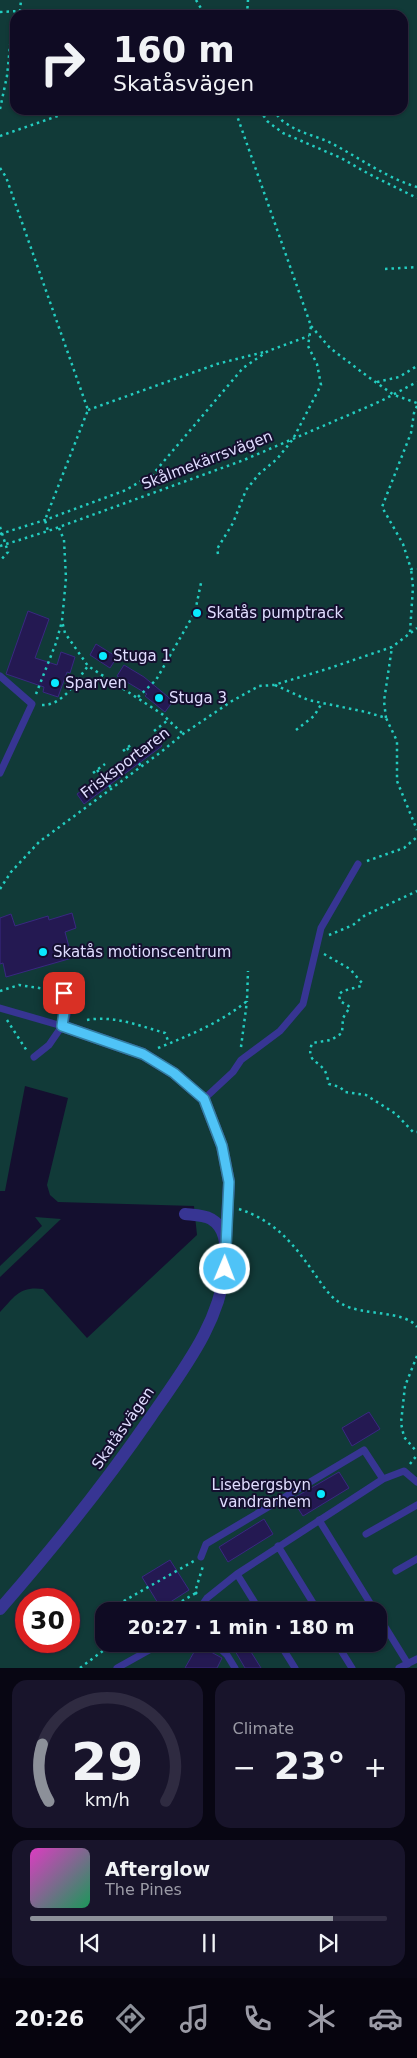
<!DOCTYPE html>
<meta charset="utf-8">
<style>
:root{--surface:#0f0b23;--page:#18142b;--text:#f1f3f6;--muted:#9b9ba6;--line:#2f2b41;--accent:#8c9099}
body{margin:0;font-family:"DejaVu Sans",sans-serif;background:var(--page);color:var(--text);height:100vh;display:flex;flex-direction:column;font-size:19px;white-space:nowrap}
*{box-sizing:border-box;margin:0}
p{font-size:16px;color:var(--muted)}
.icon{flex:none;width:28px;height:28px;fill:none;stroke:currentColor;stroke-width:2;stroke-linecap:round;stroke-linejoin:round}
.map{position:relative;height:1668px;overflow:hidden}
.details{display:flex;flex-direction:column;gap:12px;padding:12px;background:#080613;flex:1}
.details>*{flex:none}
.top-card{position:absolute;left:10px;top:10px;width:398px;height:105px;border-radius:15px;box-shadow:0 1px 4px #0004,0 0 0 1px var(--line);background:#0f0b23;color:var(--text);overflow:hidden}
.speed{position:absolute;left:15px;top:1588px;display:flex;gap:10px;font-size:25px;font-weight:700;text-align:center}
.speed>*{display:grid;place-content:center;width:65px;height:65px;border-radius:50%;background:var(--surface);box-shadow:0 1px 4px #0004,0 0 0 1px var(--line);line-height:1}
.speed .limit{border:8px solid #d22;background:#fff;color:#111}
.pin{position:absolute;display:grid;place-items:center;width:42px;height:42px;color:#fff;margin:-21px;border-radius:10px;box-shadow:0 2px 8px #0006}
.me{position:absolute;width:55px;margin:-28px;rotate:1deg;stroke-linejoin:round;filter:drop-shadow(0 0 4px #0008)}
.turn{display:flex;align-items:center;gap:18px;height:105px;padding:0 20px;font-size:22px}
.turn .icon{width:65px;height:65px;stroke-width:2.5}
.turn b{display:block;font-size:35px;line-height:42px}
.big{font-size:38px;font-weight:700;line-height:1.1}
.details .widget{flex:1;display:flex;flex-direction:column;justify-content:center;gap:8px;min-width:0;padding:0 18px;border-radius:15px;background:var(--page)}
.details .dial{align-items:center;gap:0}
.dial svg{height:130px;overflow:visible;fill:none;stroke:var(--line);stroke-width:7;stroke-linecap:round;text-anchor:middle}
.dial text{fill:var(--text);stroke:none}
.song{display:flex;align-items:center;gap:15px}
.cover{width:60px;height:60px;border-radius:8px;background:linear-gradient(135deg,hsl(310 70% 55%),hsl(150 70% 35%))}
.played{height:5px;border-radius:2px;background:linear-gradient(90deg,var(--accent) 85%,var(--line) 85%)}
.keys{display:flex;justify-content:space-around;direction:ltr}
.heat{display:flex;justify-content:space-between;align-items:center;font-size:28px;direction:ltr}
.details .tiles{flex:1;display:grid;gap:12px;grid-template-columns:1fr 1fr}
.widget:last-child{grid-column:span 2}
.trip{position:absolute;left:95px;top:1602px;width:292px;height:50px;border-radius:15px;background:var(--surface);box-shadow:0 1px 4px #0004,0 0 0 1px var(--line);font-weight:700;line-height:50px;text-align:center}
.tab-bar{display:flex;height:80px;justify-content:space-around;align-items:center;background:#06040e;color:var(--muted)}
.tab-bar .icon{width:35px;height:35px}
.tab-bar .selected{color:var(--accent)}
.tab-bar b{font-size:22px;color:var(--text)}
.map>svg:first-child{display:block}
.green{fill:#113a38;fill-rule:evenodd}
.building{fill:#241952;stroke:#392881}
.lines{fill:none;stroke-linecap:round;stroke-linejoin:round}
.path{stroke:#23cdc0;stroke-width:2.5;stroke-dasharray:2.5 4;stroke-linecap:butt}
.lane{stroke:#373593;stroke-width:7}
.street{stroke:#373593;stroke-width:12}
.route-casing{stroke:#337fa1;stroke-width:12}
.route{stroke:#4fc3f7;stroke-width:9}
.poi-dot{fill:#09eaff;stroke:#140f2f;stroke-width:2}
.labels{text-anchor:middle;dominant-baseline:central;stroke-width:4;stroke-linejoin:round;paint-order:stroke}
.street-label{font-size:15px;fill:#e0ddff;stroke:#140f2f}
.poi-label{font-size:15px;fill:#e0ddff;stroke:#140f2f;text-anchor:start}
</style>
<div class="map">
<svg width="417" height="1668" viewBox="0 0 417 1668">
<rect width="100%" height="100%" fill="#140f2f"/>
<path class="green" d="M0,0H417V1668H0V1312C15,1296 20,1286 43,1289L87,1338L197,1235L194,1206L58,1202L50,1195L47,1185L68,1098L25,1086L5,1191H0ZM15,15H402V110H15ZM26,1599H69V1641H26ZM104,1611H379V1644H104Z
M35,1217L61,1219L0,1277V1266L42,1226Z"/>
<path class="building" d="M28,611L49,619L35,658L57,665L61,652L75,657L70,673L67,672L58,697L43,692L44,687L6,674Z
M96,644L117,657L110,668L90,655Z
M124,665L144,677L173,701L165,712L145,696L147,694L117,676Z
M155,737L162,746L84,804L77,794Z
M72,913L76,928L65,932L72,958L6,977L3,963L0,964V918L11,914L15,926L48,916L49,920Z
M369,1412L380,1429L352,1446L342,1428Z
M339,1472L349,1488L303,1516L292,1499Z
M264,1519L273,1534L228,1562L219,1547Z
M170,1560L189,1590L161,1608L142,1577Z
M231,1644H246L261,1668H245Z
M198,1645L222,1658L217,1668H185Z"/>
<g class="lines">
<path class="path" d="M196,0L205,15
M0,12L20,11L21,0
M247,15L248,0
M0,109L7,76L11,36L15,26
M260,110L267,121L283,133L341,158L369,174L417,198
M273,110C277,115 281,121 287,124C301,134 318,136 333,144C361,159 387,178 417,187
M0,136L75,110
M0,168L6,177L88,410L45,520L48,531
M385,269L417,267
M311,326L330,348L367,376L394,395L417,403
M377,382L399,377L417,366
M417,406L414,413L411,433L382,507L403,544L411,569H417
M88,410L217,364L264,352
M0,527L8,552L0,561
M59,528L64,540L66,578L62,621L65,633L88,666L162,714L183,734
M0,534L45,520L126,490L153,474L243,368L268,351L309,336
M0,546L48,531L244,460L381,401L417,382
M218,554L217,549L233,523L246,490L259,474L277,459L293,439L321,385L317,364L308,346L311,326L235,110
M410,632L413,587L411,569
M275,685L308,700L366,712L386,718L397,741V781L417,830
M36,694L56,643L62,621
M138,697L156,680L195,612L201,583
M42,705C63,706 77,680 88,666
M386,718L384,701L392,647
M296,730L314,716L322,703
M154,731L168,720
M127,748L141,766
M123,751L132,744
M97,770L112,789
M93,773L105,764
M367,861L404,848L417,837
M0,889L11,872L39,842L161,752L183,734L232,701L259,686L274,685L327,669L392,647L417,628
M329,935L353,925L364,916L417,891
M324,954L350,969L362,983L361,986L343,991L339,994L340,1001L350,1007L343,1018L342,1033L331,1040L312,1043C306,1062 317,1059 325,1071C327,1075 328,1080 329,1084L340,1087L345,1092L366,1095L396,1114L413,1132H417
M0,991L19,985L52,990
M7,1020L27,1051
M87,1020C114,1015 140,1026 165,1033L169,1043
M241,1047L247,1001
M158,1048C190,1035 220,1023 247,1001L248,971
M239,1209C275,1221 293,1243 314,1273C322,1284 329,1297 342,1304C362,1316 405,1310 417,1327
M417,1356L405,1386L401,1423L404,1437L417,1452
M410,1464L417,1455
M197,1594L195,1592L203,1566
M109,1611L108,1610L194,1561
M165,1611L196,1593
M80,1668L112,1644"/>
<path class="lane" d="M0,676L32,704L0,773
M0,1008L62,1026L49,1045L34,1057
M204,1099L233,1072L241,1060L280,1031L303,1004L321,928L358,864
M319,1520L375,1611
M366,1534L417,1505
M278,1546L318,1611
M201,1557L206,1544L364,1450L383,1479
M396,1571L417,1559
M237,1574L260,1611
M198,1611L207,1598L237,1574L383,1479L404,1471L417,1482
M379,1617L408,1664
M215,1644L227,1655L235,1668
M280,1644L295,1668
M337,1644L352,1668
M117,1668L160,1644
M399,1668L417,1659"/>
<path class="street" d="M64,993L65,1012L62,1026L143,1054L174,1073L204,1099L222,1146L229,1182L226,1238
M0,1609C54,1547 104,1485 150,1418C183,1370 223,1320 226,1259C226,1244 225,1227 211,1219C203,1215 193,1215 185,1214"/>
</g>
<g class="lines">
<defs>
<path id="route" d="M64,993V1012L62,1026L143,1054L174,1073L204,1099L222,1146L229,1182L225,1269"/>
</defs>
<use href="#route" class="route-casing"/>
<use href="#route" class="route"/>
</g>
<g class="poi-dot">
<circle cx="197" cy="613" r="5"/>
<circle cx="103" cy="656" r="5"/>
<circle cx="55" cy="683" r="5"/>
<circle cx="159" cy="698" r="5"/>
<circle cx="43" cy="952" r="5"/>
<circle cx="321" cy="1494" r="5"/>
</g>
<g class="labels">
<g class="street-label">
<text transform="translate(207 460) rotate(-21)">Skålmekärrsvägen</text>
<text transform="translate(125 763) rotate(-37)">Frisksportaren</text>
<text transform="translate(123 1428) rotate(-55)">Skatåsvägen</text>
</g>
<g class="poi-label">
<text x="207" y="613">Skatås pumptrack</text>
<text x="113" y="656">Stuga 1</text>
<text x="65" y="683">Sparven</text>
<text x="169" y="698">Stuga 3</text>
<text x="53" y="952">Skatås motionscentrum</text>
<text x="311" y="1485" text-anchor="end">Lisebergsbyn<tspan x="311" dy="17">vandrarhem</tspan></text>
</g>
</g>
</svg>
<div class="speed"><div class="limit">30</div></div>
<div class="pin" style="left:64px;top:993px;background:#d93025"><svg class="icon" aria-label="arrive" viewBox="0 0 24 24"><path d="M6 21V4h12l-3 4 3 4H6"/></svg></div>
<svg class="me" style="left:225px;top:1269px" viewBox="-20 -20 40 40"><circle r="17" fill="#4fc3f7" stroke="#fff" stroke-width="3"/><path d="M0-11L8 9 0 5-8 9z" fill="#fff"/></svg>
<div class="trip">20:27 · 1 min · 180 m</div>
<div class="top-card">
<div class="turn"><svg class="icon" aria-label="right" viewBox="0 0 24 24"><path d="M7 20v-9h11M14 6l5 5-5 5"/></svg><div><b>160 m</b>Skatåsvägen</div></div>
</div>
</div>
<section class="details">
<div class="tiles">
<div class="widget dial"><svg viewBox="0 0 100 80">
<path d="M14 69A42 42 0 1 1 86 69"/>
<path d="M14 69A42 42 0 0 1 10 34" stroke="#8c9099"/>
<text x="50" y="56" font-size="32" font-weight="700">29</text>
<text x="50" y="72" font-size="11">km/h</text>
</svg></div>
<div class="widget"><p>Climate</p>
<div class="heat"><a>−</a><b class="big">23°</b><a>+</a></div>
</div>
<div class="widget">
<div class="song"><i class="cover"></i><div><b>Afterglow</b><p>The Pines</p></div></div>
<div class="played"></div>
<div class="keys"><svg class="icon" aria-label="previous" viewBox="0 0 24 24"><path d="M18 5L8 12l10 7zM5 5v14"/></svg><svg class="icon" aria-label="pause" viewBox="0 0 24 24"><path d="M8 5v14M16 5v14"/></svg><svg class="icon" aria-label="next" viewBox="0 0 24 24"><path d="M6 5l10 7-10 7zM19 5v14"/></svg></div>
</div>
</div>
</section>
<nav class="tab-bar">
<b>20:26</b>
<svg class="icon selected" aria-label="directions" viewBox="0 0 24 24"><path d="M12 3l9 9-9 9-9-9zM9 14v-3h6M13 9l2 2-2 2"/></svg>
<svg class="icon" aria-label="music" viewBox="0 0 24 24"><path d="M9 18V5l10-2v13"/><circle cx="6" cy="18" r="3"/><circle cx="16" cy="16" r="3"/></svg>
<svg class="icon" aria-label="phone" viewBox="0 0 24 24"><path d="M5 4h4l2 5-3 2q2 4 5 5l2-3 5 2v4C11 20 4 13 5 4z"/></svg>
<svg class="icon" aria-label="climate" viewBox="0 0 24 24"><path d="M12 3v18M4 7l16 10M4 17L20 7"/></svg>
<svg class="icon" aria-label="car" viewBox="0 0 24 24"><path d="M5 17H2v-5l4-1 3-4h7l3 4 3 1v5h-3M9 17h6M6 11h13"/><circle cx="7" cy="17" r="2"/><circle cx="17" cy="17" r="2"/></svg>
</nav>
